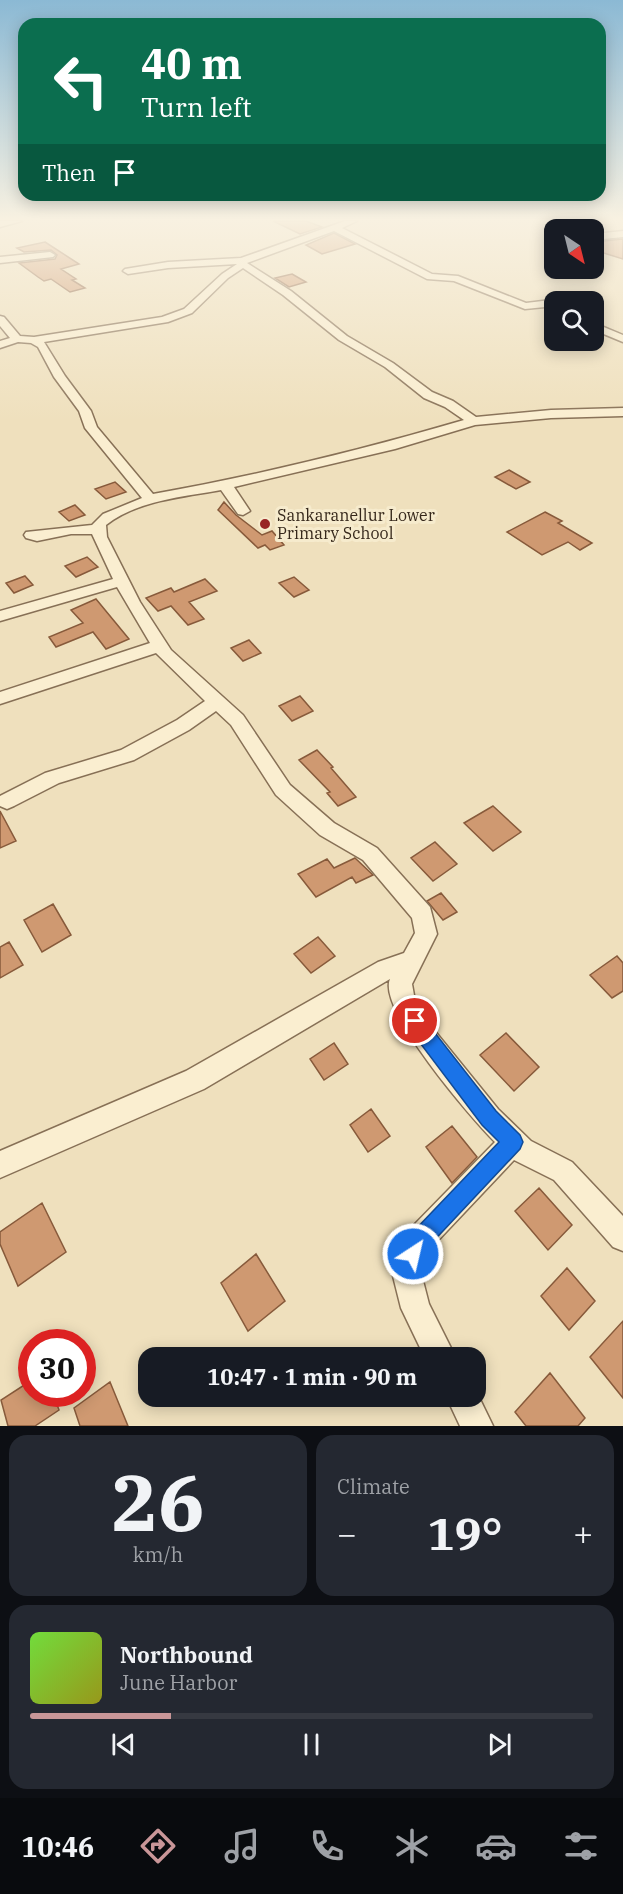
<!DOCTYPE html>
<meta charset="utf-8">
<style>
:root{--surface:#171b24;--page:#242831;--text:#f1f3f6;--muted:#9ea1a6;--line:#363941;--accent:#c99698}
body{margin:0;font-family:"IBM Plex Serif",serif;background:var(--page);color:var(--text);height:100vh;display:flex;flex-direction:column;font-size:22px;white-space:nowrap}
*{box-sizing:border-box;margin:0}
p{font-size:20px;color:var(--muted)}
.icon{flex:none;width:33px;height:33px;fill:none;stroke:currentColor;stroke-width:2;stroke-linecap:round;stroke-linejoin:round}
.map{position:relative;height:1426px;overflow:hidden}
.details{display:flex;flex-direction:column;gap:9px;padding:9px;background:#0d0f14;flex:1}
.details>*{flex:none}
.hud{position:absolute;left:18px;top:18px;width:588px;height:183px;border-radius:18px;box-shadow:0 3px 15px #0003;background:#0b6e4f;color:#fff;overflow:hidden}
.needle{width:39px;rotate:145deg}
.buttons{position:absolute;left:544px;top:219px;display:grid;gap:12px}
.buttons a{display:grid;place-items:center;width:60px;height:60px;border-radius:12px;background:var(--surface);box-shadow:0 3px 15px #0003;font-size:30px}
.speed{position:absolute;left:18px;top:1329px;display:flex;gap:12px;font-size:30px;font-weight:700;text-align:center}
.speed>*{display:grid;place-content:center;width:78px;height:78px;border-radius:50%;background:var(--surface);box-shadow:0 3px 15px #0003;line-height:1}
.speed .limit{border:9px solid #d22;background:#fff;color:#111}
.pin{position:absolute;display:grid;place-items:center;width:51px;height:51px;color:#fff;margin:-26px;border:3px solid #fff;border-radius:50%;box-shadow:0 2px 6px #0007}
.me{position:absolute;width:66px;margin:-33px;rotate:35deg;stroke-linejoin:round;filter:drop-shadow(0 0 4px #0008)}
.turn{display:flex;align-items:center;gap:21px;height:126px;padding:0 24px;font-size:27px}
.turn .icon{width:78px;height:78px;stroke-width:2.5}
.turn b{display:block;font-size:42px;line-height:51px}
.then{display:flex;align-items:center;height:57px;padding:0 24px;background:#0003;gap:12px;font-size:22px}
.big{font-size:45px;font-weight:700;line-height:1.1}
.details .tile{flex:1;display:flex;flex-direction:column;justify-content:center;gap:9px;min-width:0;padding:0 21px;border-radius:18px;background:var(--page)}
.details .dial{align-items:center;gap:0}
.dial b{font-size:78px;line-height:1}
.song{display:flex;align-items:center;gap:18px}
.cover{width:72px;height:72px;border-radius:9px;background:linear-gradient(135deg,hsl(100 70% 55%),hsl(60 70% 35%))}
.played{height:6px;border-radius:3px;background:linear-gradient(90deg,var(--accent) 25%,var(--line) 25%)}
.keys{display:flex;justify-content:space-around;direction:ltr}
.heat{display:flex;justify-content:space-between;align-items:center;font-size:33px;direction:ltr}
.details .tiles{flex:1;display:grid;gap:9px;grid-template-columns:1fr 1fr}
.tile:last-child{grid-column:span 2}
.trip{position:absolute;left:138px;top:1347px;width:348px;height:60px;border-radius:18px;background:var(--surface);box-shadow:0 3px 15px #0003;font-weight:700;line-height:60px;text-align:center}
.tabs{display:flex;height:96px;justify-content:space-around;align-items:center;background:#090b0e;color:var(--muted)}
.tabs .icon{width:42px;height:42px}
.tabs .on{color:var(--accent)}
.tabs b{font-size:27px;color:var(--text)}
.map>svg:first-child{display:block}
.building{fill:#cf9971;stroke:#875a3b;stroke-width:1.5}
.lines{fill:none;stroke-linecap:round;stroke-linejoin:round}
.minor-casing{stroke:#877056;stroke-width:3}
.minor{fill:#faeed0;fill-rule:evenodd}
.route{fill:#1a73e8;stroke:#114b97;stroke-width:1.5}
.poi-dot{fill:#982424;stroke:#f6ebcd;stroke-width:2}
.labels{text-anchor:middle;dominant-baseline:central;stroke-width:6;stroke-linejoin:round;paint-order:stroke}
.far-poi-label{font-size:16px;fill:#36281b;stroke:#f6ebcd;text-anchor:start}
</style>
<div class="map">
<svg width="623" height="1426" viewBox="0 0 623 1426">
<rect width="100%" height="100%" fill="#efe0bd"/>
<path class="building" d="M273,221H306L322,227L300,234Z
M334,233L355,244L322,254L306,245Z
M623,239V259L594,250V242Z
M45,242L79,264L61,269L76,279L72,280L85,288L70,292L51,279L44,281L38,277L19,263L55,259L57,255L51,250L24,252L17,248Z
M292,274L306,282L289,287L275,278Z
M509,470L530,482L516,489L495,477Z
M115,482L126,492L106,499L95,489Z
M224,502L236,515L262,535L272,531L284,545L270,550L265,545L258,548L218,510Z
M75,505L85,515L69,521L59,512Z
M545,512L562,521L558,523L592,543L580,550L568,542L542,555L507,532Z
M87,557L98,567L76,577L65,566Z
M25,576L33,585L14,593L6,583Z
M294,577L309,590L294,597L279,583Z
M205,579L217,591L189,602L204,619L188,625L171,606L158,611L146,598L171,588L174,592Z
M96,599L129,639L106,649L93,632L56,647L49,637L83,623L71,610Z
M249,640L261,653L243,661L231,648Z
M300,696L313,711L292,721L279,706Z
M317,750L333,767L331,768L356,797L338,806L327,793L330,792L299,760Z
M493,806L521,832L493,851L464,823Z
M0,811L16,841L0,848Z
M435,842L457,864L433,881L411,858Z
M355,858L373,875L356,883L352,877L316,897L298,874L327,859L334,868Z
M441,893L457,912L443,920L427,901Z
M53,904L71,935L42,952L24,920Z
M318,937L335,956L311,973L294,954Z
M9,942L23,965L0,978V947Z
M617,956L623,963V991L612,998L590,975Z
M506,1033L539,1067L514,1091L480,1055Z
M334,1043L348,1064L324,1080L310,1059Z
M371,1109L390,1136L368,1152L350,1125Z
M452,1126L477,1157L452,1183L426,1147Z
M539,1188L572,1225L548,1250L515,1211Z
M42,1203L66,1252L18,1286L0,1244V1232Z
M256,1254L285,1301L248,1331L221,1283Z
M567,1268L595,1301L569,1330L541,1296Z
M623,1321V1398L590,1357Z
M550,1373L585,1418L578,1426H526L515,1412Z
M32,1380V1394H53L59,1410L35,1426H8L1,1400Z
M110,1382L128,1426H80L74,1408Z"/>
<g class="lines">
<defs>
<path id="minor" d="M0,221H22L0,227Z
M345,221H357L342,228L432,274L458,276L526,303L559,299L564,302H555V306L525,309L454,281L427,279L334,231L247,263L291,291L347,336L393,363L432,392L453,401L476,417L551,410L623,408V416L551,418L475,425L395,449L234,487L250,511L243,515L238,514L221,490C183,497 138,500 106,525L107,537L140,602L171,650L243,715L290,785L334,823L377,848L430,907L437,934L412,984L415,1001L434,1030L498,1109L531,1141L572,1162L623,1216V1251L613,1247L554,1180L514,1160L430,1249L420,1269L429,1304L456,1358H425L401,1308L391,1268L410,1229L495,1142C472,1119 377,1009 390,979L204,1089L0,1178V1151L186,1071L378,962L404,953L415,933L412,918L363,860L320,835L276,795L231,725L216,711L189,730L134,760L59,783L14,806L7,809L0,806V796L45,773L121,750L177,720L205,701L156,653L0,704V692L150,643L117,587L0,621V611L113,579L92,534H71L37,541L26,538L24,535L26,532L92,525L103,514L142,498L85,428L79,411L54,377L38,347L31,343L18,342L0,348V341L10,338L0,326V316L4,317L20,336L34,337L162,317L184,309L222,274L237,264L168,268L128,274L123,271L125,269L168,262L241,258ZM243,268L283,295L339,340L385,367L424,398L445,407L464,420C362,450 259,475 153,494L97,427L91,411L65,376L44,342L168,322L192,313L228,278Z
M623,231V237L594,240V234Z
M50,252L55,255L53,257L0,263V257Z
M594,323L623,335V342L594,330Z
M476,1391L493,1426H460L446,1396H476Z"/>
</defs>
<use href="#minor" class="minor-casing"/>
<use href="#minor" class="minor"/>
</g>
<linearGradient id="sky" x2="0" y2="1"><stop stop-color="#8bb9d4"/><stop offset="0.52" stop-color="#f8f1e1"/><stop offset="1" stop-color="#f8f1e1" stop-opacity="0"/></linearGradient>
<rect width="623" height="421" fill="url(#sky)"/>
<path class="route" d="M415,1012L421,1015L496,1111L520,1135L523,1142L520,1149L428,1247L420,1261L413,1264L405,1261L402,1254L413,1232L499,1142L482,1125L408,1027L406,1021L408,1015Z"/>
<circle class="poi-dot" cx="265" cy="524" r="6"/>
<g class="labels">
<g class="far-poi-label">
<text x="277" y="515">Sankaranellur Lower<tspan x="277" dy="18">Primary School</tspan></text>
</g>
</g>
</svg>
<div class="buttons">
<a><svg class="needle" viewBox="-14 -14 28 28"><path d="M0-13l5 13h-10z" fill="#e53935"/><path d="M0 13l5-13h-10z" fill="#9ea1a6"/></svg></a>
<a><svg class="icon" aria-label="search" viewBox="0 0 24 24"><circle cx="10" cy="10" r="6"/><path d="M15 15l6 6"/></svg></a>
</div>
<div class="speed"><div class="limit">30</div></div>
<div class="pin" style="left:415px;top:1021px;background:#d93025"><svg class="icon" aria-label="arrive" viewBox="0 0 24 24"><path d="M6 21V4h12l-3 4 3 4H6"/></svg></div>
<svg class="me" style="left:413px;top:1254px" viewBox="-20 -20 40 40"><circle r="17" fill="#1a73e8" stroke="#fff" stroke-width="3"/><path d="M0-11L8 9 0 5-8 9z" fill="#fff"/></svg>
<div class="trip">10:47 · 1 min · 90 m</div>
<div class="hud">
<div class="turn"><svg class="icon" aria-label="left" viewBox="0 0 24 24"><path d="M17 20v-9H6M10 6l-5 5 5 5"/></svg><div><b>40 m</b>Turn left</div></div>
<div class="then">Then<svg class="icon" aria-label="arrive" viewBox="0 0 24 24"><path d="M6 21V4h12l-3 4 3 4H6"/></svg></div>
</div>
</div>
<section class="details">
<div class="tiles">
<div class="tile dial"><b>26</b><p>km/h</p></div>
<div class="tile"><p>Climate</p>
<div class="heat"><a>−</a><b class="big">19°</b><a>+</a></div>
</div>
<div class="tile">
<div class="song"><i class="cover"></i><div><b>Northbound</b><p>June Harbor</p></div></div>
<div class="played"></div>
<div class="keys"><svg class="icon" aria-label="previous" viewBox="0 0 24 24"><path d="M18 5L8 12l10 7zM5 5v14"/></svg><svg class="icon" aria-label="pause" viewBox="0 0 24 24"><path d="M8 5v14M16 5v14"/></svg><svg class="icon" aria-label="next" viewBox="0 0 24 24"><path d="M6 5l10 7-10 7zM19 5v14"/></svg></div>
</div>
</div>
</section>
<nav class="tabs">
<b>10:46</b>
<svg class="icon on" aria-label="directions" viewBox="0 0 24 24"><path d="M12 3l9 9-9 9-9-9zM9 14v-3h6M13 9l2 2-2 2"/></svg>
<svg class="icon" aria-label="music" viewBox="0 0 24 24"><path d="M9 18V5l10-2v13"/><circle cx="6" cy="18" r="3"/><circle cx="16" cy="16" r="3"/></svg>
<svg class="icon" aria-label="phone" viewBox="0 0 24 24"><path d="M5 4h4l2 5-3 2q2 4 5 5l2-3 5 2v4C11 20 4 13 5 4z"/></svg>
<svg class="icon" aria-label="climate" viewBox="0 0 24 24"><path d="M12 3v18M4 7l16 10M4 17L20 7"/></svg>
<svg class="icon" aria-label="car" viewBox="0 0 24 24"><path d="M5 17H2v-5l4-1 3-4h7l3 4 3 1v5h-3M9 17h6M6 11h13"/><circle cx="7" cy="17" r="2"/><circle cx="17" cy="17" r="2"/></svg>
<svg class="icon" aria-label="filters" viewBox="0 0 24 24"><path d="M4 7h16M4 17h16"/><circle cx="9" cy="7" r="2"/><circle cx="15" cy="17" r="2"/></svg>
</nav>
